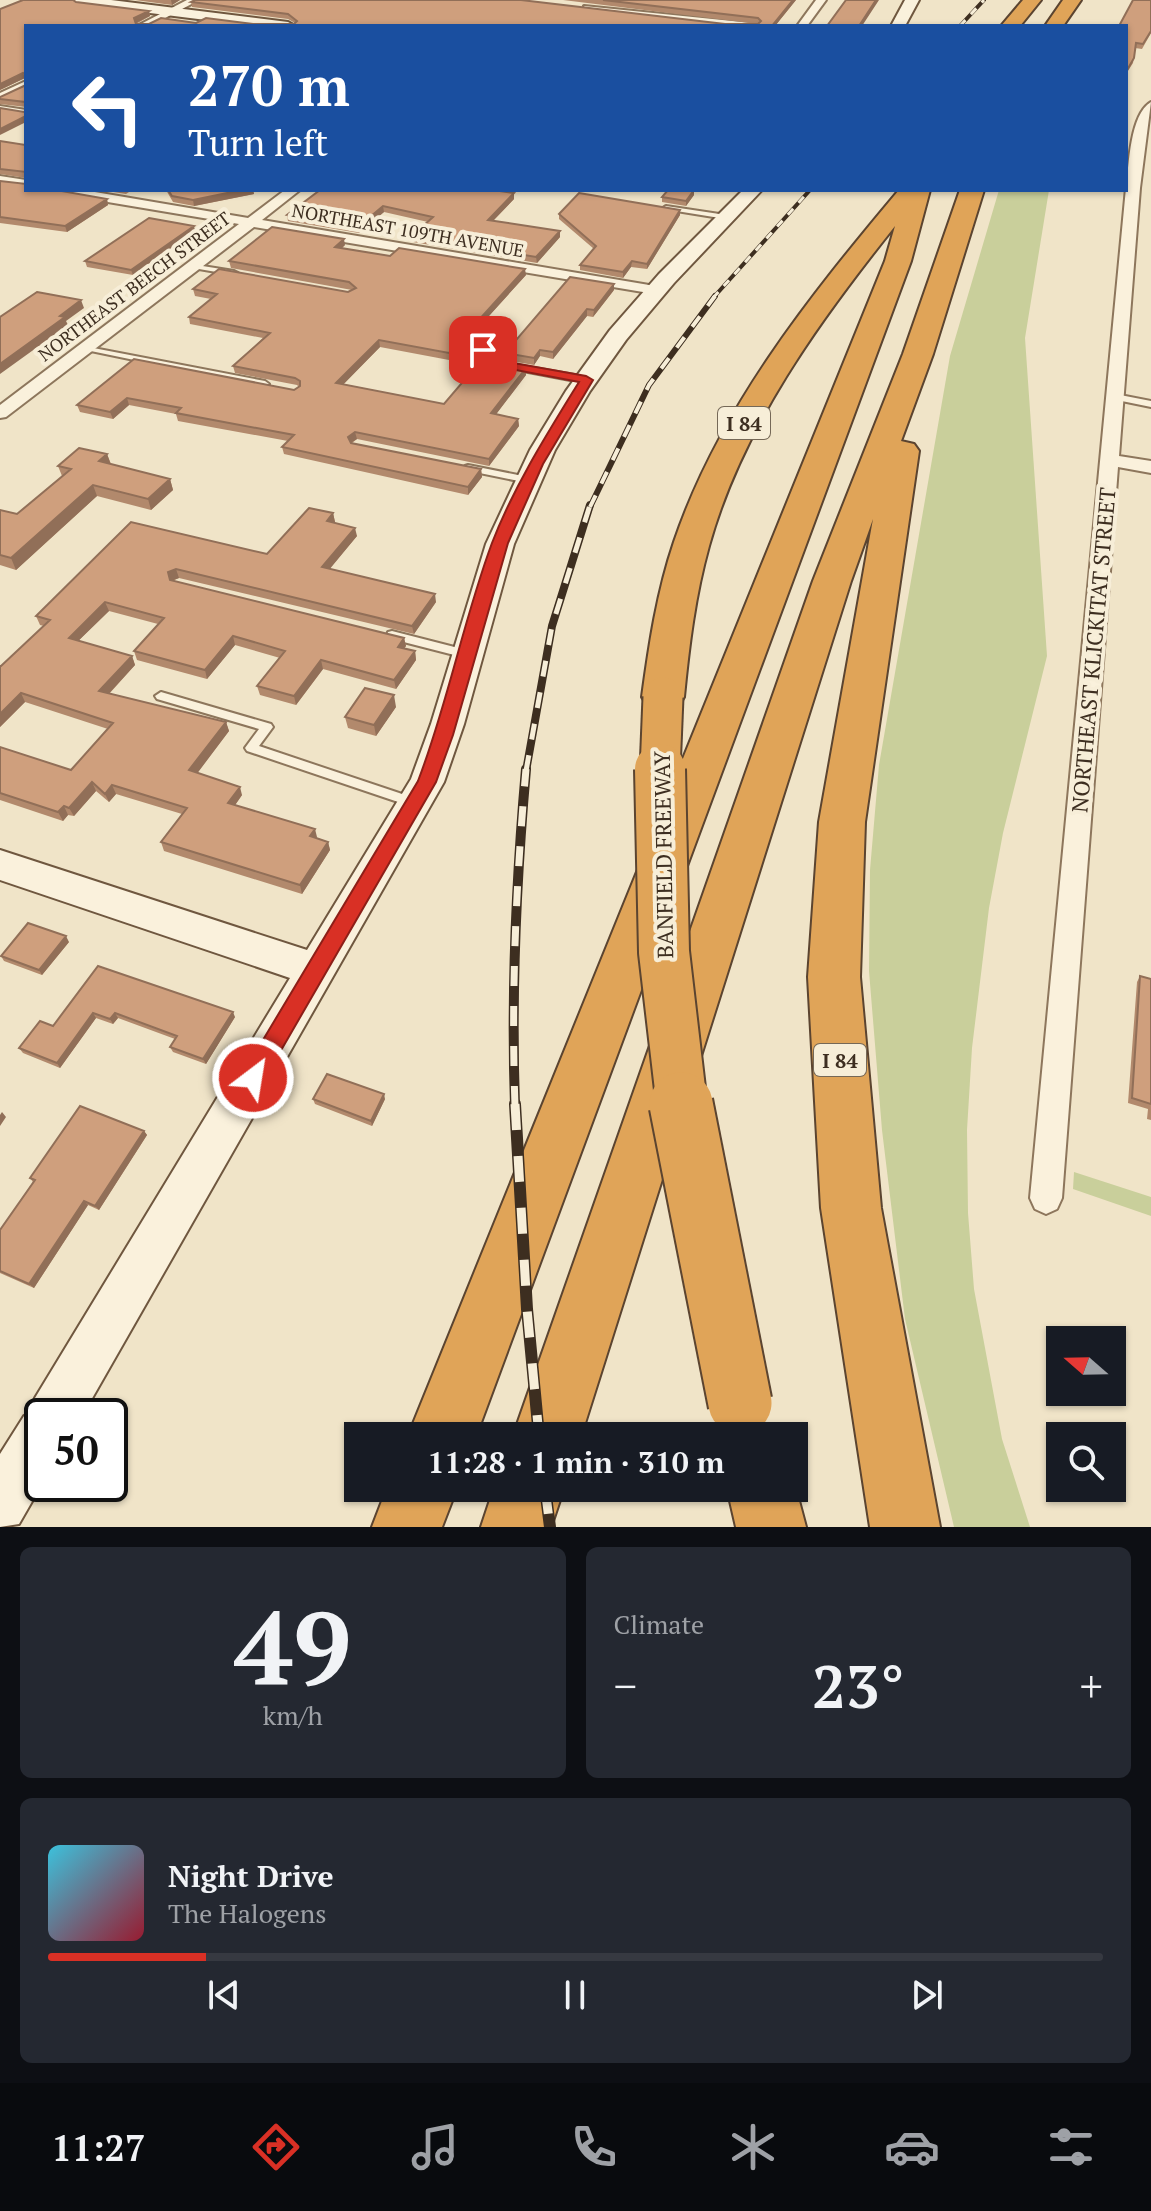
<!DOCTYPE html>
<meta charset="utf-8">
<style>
:root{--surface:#171b24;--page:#242831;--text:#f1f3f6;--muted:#9ea1a6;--line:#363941;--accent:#d93025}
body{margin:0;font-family:"PT Serif",serif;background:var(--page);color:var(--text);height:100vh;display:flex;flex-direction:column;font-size:30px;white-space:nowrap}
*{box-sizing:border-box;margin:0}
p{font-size:26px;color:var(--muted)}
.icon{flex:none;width:44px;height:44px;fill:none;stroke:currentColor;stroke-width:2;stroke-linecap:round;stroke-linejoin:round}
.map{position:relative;height:1527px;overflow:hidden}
.panel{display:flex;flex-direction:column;gap:20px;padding:20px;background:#0d0f14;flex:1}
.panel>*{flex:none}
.guide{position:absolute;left:24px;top:24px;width:1104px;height:168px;border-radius:0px;box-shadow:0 2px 6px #0004;background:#1a4fa0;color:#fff;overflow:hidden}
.needle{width:52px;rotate:290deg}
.fabs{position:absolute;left:1046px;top:1326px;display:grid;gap:16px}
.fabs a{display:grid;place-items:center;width:80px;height:80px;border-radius:0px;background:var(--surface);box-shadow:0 2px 6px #0004;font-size:40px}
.speed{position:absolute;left:24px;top:1398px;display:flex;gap:16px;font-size:40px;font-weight:700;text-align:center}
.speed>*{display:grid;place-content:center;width:104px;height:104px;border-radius:50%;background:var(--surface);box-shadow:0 2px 6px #0004;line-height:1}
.speed .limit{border:4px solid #111;border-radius:12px;background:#fff;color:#111}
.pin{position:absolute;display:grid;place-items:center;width:68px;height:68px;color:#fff;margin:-34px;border-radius:16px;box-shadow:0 4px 12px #0006}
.me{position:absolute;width:88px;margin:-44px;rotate:31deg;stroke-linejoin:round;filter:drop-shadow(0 0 6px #0008)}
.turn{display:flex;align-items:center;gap:28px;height:168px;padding:0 32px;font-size:36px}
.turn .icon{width:104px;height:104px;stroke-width:2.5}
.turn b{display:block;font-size:56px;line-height:68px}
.big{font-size:60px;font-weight:600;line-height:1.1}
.panel .tile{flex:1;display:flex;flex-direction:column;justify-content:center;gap:12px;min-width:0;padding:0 28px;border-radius:12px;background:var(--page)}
.panel .dial{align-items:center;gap:0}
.dial b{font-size:104px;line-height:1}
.song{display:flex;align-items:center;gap:24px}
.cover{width:96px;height:96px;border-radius:12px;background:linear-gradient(135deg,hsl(190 70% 55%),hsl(350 70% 35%))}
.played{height:8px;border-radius:4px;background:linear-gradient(90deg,var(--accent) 15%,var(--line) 15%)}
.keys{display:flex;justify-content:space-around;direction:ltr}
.heat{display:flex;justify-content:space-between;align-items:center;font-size:44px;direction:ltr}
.panel .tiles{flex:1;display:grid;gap:20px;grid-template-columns:1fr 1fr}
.tile:last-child{grid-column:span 2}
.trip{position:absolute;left:344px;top:1422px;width:464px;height:80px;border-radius:0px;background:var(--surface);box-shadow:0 2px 6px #0004;font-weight:600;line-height:80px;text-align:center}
.dock{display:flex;height:128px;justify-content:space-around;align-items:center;background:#090b0e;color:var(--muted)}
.dock .icon{width:56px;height:56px}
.dock .selected{color:var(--accent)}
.dock b{font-size:36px;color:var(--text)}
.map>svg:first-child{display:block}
.green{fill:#c9cf9b}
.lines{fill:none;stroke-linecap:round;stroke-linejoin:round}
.lane-casing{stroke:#8d765c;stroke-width:4}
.street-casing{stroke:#8d765c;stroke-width:4}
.secondary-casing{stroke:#6f573f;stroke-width:4}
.highway-casing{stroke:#5b4430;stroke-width:4}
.lane{fill:#faf1dc;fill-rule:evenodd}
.street{fill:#faf1dc;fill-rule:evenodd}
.secondary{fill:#faf1dc;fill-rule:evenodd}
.highway{fill:#e0a458;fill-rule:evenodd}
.rail-far4-casing{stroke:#3d2e20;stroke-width:4}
.rail-far3-casing{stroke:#3d2e20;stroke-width:6}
.rail-far2-casing{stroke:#3d2e20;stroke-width:8}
.rail-far1-casing{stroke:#3d2e20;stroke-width:10}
.rail-casing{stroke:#3d2e20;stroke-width:12}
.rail-far4{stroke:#f7eed8;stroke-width:3;stroke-dasharray:8;stroke-linecap:butt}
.rail-far3{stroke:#f7eed8;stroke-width:4;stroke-dasharray:13;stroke-linecap:butt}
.rail-far2{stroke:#f7eed8;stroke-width:5;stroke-dasharray:16;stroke-linecap:butt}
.rail-far1{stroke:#f7eed8;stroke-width:7;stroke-dasharray:20;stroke-linecap:butt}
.rail{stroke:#f7eed8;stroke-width:9;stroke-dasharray:26;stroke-linecap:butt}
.highway-bridge-far2-casing{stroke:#5b4430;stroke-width:43;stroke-linecap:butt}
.highway-bridge-far1-casing{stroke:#5b4430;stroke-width:54;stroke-linecap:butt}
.highway-bridge-casing{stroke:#5b4430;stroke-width:67;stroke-linecap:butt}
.highway-bridge-far2{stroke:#e0a458;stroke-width:39}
.highway-bridge-far1{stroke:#e0a458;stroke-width:50}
.highway-bridge{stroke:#e0a458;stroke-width:63}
.wall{fill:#b2896c}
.shaded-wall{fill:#916f58}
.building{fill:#cf9f7d;stroke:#916f58;stroke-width:2}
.route{fill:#d93025;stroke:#8d1f18;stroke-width:2}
.labels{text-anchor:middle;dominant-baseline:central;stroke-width:8;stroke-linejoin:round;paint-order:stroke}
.far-street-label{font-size:18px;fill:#3d2e20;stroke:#f7eed8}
.shield{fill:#f7eed8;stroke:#756857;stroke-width:2}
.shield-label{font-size:20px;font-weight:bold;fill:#3d2e20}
.street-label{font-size:22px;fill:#3d2e20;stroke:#f7eed8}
</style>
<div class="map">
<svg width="1151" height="1527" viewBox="0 0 1151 1527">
<rect width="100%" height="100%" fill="#f0e4c8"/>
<path class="green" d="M999,190H1049L1025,338L1047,656L1003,833L989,908L972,1048L967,1130L968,1213L974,1289L1002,1439L1030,1527H954L905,1319L882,1130L869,971L870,870L879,765L950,356Z
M1074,1172L1151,1197V1216L1073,1189Z"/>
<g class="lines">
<defs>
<path id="lane" d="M0,106L26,110V114L0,110Z
M666,206L726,215L729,217L726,219L664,209L663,208Z
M190,264L234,271L238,273L234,275L193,268H190Z
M507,329H510V333L491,341L487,350L491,356L501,362L586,377L590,380L586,383L496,366L485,360L479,350L485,338Z
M83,346L265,381L269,384L265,387L86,350L82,348Z
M1115,394L1151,401V407L1112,399L1111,397Z
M468,465L528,477L533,480L528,483L465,470V466Z
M392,631L470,651L471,654L466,658L388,638L387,635L388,632Z
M161,692L271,724L273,727L259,746L417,799L419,802L417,805L413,807L247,751L245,748L259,729L157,699L155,696Z"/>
<path id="street" d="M187,0H199L150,26H137Z
M816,0H826L807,26H797Z
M584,6L752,23L757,26H725L587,11Z
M26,81V88L0,100V93Z
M1151,102L1140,188L1119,456L1151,461V473L1118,467L1062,1198L1057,1209L1046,1214L1035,1209L1030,1198L1126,188C1129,165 1130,114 1151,102Z
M0,176L26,180V188L0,184Z
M53,190H83L248,218L285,190H300L262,220L655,286L662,290L655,294L254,227L6,417L0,418V405L239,224L60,194Z"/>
<path id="secondary" d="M71,0H111L288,22L295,26H254L78,4Z
M905,0H919L905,26H891Z
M743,190H762L674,283L626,340L590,391L555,450L514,544L464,724L444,782L82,1416H42V1484L19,1524L0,1527V1454L24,1416L28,1414L35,1398L290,978L0,880V850L307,950L411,779L431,724L486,544L530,450L566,391L610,330L659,274Z"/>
<path id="highway" d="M1023,0H1041L1020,26H1001Z
M1063,0H1081L1063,26H1045Z
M899,190H930L911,261L476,1436H408L885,261L895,226C819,321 742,427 709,546C695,596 689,646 684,697L678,707L663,712L648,707L642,697C649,645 657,592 674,542C719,409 810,296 899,190Z
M960,190H984L933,354L901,441L914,444L919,451L865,822L860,977L881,1208L940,1527H870L821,1208L808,977L819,822L873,519L851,581L581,1436H513L813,581L903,354Z
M794,1482L806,1527H736L727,1488H794Z
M387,1488H457L442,1527H372Z
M494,1488H564L551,1527H481Z"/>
</defs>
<use href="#lane" class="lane-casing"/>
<use href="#street" class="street-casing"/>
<use href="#secondary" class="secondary-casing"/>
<use href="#highway" class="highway-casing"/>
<use href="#lane" class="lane"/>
<use href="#street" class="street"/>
<use href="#secondary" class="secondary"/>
<use href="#highway" class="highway"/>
<defs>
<path id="rail-far4" d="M960,26L984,0
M713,298L810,190"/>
<path id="rail-far3" d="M590,507L649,385L715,296"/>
<path id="rail-far2" d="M526,771L552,626L590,505"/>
<path id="rail-far1" d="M515,1106C511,993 516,882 526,769"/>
<path id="rail" d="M515,1104L527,1309L539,1436
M545,1488L550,1527"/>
</defs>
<use href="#rail-far4" class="rail-far4-casing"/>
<use href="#rail-far3" class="rail-far3-casing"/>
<use href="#rail-far2" class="rail-far2-casing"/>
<use href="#rail-far1" class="rail-far1-casing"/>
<use href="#rail" class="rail-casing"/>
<use href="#rail-far4" class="rail-far4"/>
<use href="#rail-far3" class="rail-far3"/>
<use href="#rail-far2" class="rail-far2"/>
<use href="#rail-far1" class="rail-far1"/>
<use href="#rail" class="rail"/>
<defs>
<path id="highway-bridge-far2" d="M660,771L663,697"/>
<path id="highway-bridge-far1" d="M660,769L664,952L682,1106"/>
<path id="highway-bridge" d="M681,1104L740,1403"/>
</defs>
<use href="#highway-bridge-far2" class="highway-bridge-far2-casing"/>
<use href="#highway-bridge-far1" class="highway-bridge-far1-casing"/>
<use href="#highway-bridge" class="highway-bridge-casing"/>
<use href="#highway-bridge-far2" class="highway-bridge-far2"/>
<use href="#highway-bridge-far1" class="highway-bridge-far1"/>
<use href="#highway-bridge" class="highway-bridge"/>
</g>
<path class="wall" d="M135,0H180L172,5Z
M563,0H796L775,26H26V79L25,78L0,90V9L76,2L149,11L150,16L136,24L295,23L288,19L192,7L191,2L725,24H758Z
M1151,0V33L1142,49L1135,48L1133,63L1126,74Z
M26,85V107L0,104V97Z
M0,141L26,145V178L0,174Z
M0,181L107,199L108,205L67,232L0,223Z
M101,190H132L126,194Z
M166,190H253L254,194L194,206L173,202Z
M320,190L514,199L493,221L560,237L537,263L413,242L412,236L428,222L384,212L359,233L288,221L287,215Z
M694,195L686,206L662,202V197Z
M680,210V215L647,269L631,267L623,278L580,270V265L594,249L559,219V214Z
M195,231L133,275L87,267L85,261Z
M345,245L342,248L390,256L526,275L449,360L380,347L343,384L444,404L493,367L526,368V375L496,414L518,419L519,426L489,466L357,439L352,443L481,469L482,477L468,495L284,454L282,447L288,441L178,421L176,414L129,405L113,419L80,412L77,405L134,359L294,390L299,387L297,385L235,373L233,366L263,338L190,324L189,317L211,299L195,296L193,289L348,292L352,290L231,268L229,261Z
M614,290L593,317L587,316L553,359L540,356L534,365L505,360V353Z
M107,454L111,464L170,479L173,490L151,510L97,496L16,570L0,565V510L17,514L62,476L58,466Z
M333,513L335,522L334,523L357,536L329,569L436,602L414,634L179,578L172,581L404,638L406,646L404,648L415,651L416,660L396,689L323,669L296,705L260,695L257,686L280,658L235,645L207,679L137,660L134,651L158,624L109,611L78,641L132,656L135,665L109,694L226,722L229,731L197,773L242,795L235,805L328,842L330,850L302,894L164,851L161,842L182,814L116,794L109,802L96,791L74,816L68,815L63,821L0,800V747L71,770L108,729L25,702L0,727V666H1L44,626L40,625L36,616L131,522L267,554Z
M396,707L376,736L348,728L345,717Z
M69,942L42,975L4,961L1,956Z
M98,966L235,1017L206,1064L173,1052L170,1047L175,1039L118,1018L113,1024L96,1018L60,1068L23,1053L19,1048L53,1026Z
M1140,976L1151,979V1120L1147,1119L1148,1109L1128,1103L1137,982Z
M313,1099H385L372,1126L315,1104Z
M144,1131L147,1135L99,1210L88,1205L34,1288L0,1273V1230L33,1182L30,1178Z"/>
<path class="shaded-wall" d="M171,0H180L172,5Z
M793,0H796L775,26H772Z
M876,0H879L862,26H859Z
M149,11L150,16L136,23L134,18Z
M23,73L25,78L0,90V84Z
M26,116V122L0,135V129Z
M242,190H253L254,194L194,206L193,200Z
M694,190V195L686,206V201Z
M514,193V199L488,226V220Z
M107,199L108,205L67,232L65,226Z
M383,206L384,212L359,233L358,227Z
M680,210V215L647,269V264Z
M194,226L195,231L133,275L131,270Z
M560,231V237L537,263L536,257Z
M344,239L345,245L336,253L335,247Z
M632,261L631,267L623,278V272Z
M525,269L526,275L449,360V353Z
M614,284V290L593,317L594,310Z
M81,300L84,308L66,321L68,325L0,374V364L60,316Z
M587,309V316L553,359V352Z
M379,340L380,347L338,390L336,383Z
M540,350V356L534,365V358Z
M526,368V375L491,421V413Z
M127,398L129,405L113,419L110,412Z
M518,419L519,426L489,466V459Z
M355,432L357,439L349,444L348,437Z
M107,454L111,465L99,461Z
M481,469L482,477L468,495V487Z
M170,479L173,490L151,510L148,499Z
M93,485L97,496L16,570L11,558Z
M333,513L335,522L328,530L327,521Z
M355,528L357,536L324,576L322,567Z
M176,569L179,578L171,581L173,589L168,572Z
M435,594L436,602L414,634L412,626Z
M105,602L109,611L72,647L69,638Z
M233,636L235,645L207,679L205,670Z
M404,638L406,646L399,655L398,647Z
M415,651L416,660L396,689L394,680Z
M132,656L135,665L103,700L99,691Z
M321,660L323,669L296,705L294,696Z
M21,693L25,702L0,727V714Z
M394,695L396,707L376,736L374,725Z
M226,722L229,731L193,779L189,770Z
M92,782L96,791L74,816L69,808Z
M112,785L116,794L109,802L105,794Z
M240,787L242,795L231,811L228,803Z
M64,806L68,815L63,821L58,812Z
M315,829L317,837L312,844L310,836Z
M328,842L330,850L302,894L300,885Z
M66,936L69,942L42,975L39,970Z
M233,1012L235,1017L206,1064L203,1059Z
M93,1013L96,1018L60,1068L57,1063Z
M115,1013L118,1018L113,1024L110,1019Z
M384,1094L385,1099L372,1126L371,1121Z
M2,1112L6,1117L0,1126V1115Z
M144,1131L147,1135L99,1210L95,1206Z
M84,1201L88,1205L34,1288L29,1284Z"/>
<path class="building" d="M23,0H73L76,2L149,11L134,18L136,24H149L161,18L196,23L206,18L253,24H294L297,21L288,14L191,2L195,0H521L725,24H758L761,21L758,18L603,0H793L772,26H26V75L23,73L0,84V9Z
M846,0H876L859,26H827Z
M1133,0H1151V31L1143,44L1136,43L1134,58L1126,72V26H1119Z
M26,83V105L25,102L0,99V97L26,85Z
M0,108L24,112L26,110V116L0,129Z
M0,141L26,145V172L0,169Z
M0,181L26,184V183V190H56L107,199L65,226L0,217Z
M168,190H242L193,200L172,196Z
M320,190H493L514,193L488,220L560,231L536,257L412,236L433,217L383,206L358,227L287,215Z
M668,190H694L686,201L662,197Z
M579,193L680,210L647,264L632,261L623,272L580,265L596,246L559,214Z
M149,218L194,226L131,270L85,261Z
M272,227L344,239L335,247L390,256L399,248L525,269L449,353L379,340L336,383L444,404L478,364L493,367L497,362L526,368L491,413L518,419L489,459L355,432L348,437L351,443L481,469L468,487L282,447L294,435L176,413L181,408L127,398L110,412L77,405L134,359L294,390L300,386V381L295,378L233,366L270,333L189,317L217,294L193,289L219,269L348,292L356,288L349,282L229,261Z
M570,277L614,284L594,310L587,309L553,352L540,350L534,358L505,353Z
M37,292L81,300L60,316L65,317L0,364V317Z
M79,448L107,454L99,461L170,479L148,499L93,485L11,558L0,555V510L17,514L71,469L58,466Z
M309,508L333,513L327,521L355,528L322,567L435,594L412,626L176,569L168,572L170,580L404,638L398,647L415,651L394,680L321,660L294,696L257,686L285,651L233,636L205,670L134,651L164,618L105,602L69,638L132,656L99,691L226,722L189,770L240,787L228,803L315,829L310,836L328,842L300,885L161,842L187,808L112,785L105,794L92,782L69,808L64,806L58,812L0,793V747L71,770L113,723L21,693L0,714V666H1L50,620L36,616L131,522L267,554Z
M365,688L394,695L374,725L345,717Z
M28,923L66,936L39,970L1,956Z
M98,966L233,1012L203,1059L170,1047L177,1036L115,1013L110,1019L93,1013L57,1063L19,1048L40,1021L53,1026Z
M1140,976L1151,979V1104L1132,1098Z
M327,1074L384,1094L371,1121L313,1099Z
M80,1106L144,1131L95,1206L84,1201L29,1284L0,1271V1230L35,1180L30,1178Z"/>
<path class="route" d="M483,346L502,361L586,376L593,380L543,464L508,543L453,735L436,782L261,1085L253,1088L245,1085L242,1078L245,1070L418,781C448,703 463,621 492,543C514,486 547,434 579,382L495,366L484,361L477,350Z"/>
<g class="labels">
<g class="far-street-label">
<text transform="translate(408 230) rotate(10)">NORTHEAST 109TH AVENUE</text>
<text transform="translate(134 286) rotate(-37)">NORTHEAST BEECH STREET</text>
</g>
<g class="shield">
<rect x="718" y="407" width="52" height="32" rx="6"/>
<rect x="814" y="1044" width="52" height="32" rx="6"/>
</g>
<g class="shield-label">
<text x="744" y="423">I 84</text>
<text x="840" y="1060">I 84</text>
</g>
<g class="street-label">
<text transform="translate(1093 650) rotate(-85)">NORTHEAST KLICKITAT STREET</text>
<text transform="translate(663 855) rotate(-91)">BANFIELD FREEWAY</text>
</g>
</g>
</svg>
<div class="fabs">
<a><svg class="needle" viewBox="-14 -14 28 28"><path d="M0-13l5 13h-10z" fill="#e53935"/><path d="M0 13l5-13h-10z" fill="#9ea1a6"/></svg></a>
<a><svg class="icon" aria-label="search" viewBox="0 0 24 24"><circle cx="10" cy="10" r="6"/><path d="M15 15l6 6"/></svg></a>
</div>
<div class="speed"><div class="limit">50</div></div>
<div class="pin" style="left:483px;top:350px;background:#d93025"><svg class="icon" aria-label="arrive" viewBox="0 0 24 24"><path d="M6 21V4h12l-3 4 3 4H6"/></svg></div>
<svg class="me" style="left:253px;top:1078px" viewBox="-20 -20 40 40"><circle r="17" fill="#d93025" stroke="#fff" stroke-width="3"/><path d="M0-11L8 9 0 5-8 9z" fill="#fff"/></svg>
<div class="trip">11:28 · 1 min · 310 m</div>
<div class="guide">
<div class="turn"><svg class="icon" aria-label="left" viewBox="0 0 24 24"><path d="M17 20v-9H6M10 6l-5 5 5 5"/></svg><div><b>270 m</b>Turn left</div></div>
</div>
</div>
<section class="panel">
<div class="tiles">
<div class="tile dial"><b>49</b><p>km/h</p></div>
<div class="tile"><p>Climate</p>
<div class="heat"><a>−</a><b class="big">23°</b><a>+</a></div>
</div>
<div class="tile">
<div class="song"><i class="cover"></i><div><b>Night Drive</b><p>The Halogens</p></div></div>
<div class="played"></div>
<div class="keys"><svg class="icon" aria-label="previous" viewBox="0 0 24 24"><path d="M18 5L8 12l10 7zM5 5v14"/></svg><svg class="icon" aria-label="pause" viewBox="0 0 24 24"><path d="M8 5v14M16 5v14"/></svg><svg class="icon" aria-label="next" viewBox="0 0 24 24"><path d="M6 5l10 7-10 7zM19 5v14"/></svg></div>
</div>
</div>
</section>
<nav class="dock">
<b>11:27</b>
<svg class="icon selected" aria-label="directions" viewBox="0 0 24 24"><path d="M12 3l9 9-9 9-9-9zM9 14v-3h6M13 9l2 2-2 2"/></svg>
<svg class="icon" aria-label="music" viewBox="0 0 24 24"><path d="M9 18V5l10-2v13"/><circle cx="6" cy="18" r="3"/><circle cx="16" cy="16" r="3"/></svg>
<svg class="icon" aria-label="phone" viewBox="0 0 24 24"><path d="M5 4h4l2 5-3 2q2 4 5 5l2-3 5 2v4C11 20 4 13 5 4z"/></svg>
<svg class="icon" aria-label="climate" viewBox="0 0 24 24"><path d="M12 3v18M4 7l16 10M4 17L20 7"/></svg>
<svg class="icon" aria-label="car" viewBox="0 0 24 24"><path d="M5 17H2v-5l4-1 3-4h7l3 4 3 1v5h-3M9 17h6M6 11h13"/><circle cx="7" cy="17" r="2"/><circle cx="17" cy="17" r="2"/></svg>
<svg class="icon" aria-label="filters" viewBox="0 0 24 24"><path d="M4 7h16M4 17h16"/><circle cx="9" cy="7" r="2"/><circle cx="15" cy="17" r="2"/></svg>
</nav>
